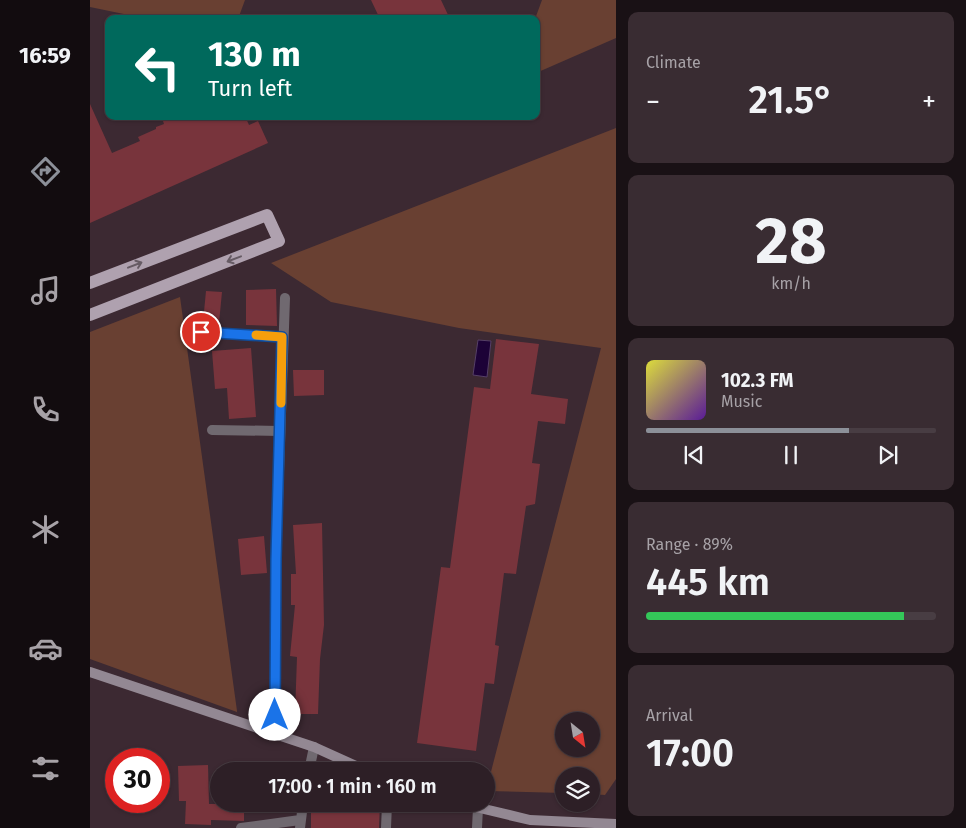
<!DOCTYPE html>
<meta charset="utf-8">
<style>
:root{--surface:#2d1f26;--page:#392c32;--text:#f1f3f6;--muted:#a7a2a7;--line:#483d43;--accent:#8c9099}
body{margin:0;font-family:"Fira Sans",sans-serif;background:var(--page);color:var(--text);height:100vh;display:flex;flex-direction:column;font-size:19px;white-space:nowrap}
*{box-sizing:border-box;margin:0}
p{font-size:16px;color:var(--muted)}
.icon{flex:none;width:28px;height:28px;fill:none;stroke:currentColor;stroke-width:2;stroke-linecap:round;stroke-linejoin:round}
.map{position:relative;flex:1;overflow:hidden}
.drawer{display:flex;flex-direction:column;gap:12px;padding:12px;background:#191115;width:350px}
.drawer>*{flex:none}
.guide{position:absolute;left:15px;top:15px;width:435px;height:105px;border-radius:10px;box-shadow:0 1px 4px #0004,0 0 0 1px var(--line);background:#00695c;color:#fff;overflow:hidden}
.needle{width:32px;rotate:150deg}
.fabs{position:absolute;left:465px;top:712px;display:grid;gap:10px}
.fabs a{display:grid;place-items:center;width:45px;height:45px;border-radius:50%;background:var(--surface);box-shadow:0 1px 4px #0004,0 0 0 1px var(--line);font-size:25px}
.speed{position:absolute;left:15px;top:748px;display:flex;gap:10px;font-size:25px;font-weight:700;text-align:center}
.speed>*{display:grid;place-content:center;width:65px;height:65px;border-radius:50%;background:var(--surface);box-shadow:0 1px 4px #0004,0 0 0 1px var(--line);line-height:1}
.speed .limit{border:8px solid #d22;background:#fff;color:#111}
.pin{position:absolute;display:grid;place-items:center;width:42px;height:42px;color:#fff;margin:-21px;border:2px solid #fff;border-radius:50%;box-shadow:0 1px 5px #0007}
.me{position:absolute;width:55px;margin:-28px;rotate:0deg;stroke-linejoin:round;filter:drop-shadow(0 0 4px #0008)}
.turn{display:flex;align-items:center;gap:18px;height:105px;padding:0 20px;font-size:22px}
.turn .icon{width:65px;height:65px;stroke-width:2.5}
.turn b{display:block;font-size:35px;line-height:42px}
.big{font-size:38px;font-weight:600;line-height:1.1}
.drawer .widget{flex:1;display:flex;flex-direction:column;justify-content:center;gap:8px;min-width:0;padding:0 18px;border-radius:10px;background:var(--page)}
.drawer .dial{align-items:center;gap:0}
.dial b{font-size:65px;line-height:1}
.song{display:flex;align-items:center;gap:15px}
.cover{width:60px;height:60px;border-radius:8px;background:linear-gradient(135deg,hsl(60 70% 55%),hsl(270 70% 35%))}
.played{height:5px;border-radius:2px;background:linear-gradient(90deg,var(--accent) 70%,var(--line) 70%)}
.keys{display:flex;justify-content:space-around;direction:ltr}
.heat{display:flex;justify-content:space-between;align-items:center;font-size:28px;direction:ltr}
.charge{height:8px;border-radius:4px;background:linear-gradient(90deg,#34c759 89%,var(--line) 0)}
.trip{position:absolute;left:120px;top:762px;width:285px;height:50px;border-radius:25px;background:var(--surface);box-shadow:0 1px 4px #0004,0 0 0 1px var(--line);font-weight:600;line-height:50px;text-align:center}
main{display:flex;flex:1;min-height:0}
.tab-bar{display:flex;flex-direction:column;width:90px;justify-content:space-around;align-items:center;background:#120c0f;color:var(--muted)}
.tab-bar .icon{width:35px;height:35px}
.tab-bar .on{color:var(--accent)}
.tab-bar b{font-size:22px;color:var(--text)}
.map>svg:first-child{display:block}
.green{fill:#694032;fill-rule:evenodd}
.water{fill:#1c0237;stroke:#553f66}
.building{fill:#78343c}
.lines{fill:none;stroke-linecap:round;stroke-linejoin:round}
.street{stroke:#706970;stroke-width:10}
.secondary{stroke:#938893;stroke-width:10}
.primary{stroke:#afa1af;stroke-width:12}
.oneway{stroke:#665b64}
.route-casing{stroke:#114b97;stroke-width:12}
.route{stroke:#1a73e8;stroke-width:9}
.slow{stroke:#f59e0b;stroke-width:9}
</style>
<main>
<nav class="tab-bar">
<b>16:59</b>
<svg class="icon on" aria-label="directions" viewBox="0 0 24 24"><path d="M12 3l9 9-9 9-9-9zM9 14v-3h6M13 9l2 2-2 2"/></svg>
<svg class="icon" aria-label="music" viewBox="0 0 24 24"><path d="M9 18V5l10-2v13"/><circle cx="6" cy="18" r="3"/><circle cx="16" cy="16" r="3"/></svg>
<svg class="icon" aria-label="phone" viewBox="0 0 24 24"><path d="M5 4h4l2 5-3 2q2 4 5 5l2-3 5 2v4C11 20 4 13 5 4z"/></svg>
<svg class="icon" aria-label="climate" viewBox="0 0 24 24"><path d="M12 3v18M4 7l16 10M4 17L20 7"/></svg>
<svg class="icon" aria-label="car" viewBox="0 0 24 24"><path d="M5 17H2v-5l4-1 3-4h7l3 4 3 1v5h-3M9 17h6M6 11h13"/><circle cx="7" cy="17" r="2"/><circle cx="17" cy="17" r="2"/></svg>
<svg class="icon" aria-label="filters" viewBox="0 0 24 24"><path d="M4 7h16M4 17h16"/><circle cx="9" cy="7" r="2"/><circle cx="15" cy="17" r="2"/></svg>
</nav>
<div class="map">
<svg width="526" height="828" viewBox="0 0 526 828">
<rect width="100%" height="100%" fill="#3c2932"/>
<path class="green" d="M0,0H155L148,19H58L0,7Z
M452,0H526V38L446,73L445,19Z
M526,128V779L515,795L501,794V776H474V793L396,791L511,348L369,328L241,302L181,263ZM474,721H501V749H474Z
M90,297L147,711V712L0,659V332Z"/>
<path class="water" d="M388,340L401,341L397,377L383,375Z"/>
<path class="building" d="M281,0H351L360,19H290Z
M0,104L22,153L50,141L48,137L66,129V127L74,124L73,121L83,116H155L159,125L168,121L178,143L0,223Z
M186,289L187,326L156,325V290Z
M116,291L132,292L129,323L113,322Z
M406,339L449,344L441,394L478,399L475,424L448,421L442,463L450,464L445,504L436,506L426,574L414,573L405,645L409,646L404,684L395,683L386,751L327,743L351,567L360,568L384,387L400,389Z
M161,348L166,417L139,419L137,388L125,389L122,351Z
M203,370H234V395L204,396Z
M232,523L234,625L230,659L228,714H205L207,657L200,656L205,605H201V574H206L203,525Z
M174,536L177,573L151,575L148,539Z
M118,765L119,804H154V821L121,820V825L95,824L96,801H89L88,766Z
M239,804H290L289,828H221V813H238Z"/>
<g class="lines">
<path class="street" d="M111,332L192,337
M122,430L190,431
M185,735L186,559L195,298
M219,771L224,747
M151,828L210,820
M210,828L213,804
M296,828L297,804
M387,828L388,808"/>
<path class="secondary" d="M0,672L224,747L277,771
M373,804L440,820L526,824"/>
<path class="primary" d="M0,283L177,215L189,241L0,315"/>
</g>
<defs><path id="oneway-shaft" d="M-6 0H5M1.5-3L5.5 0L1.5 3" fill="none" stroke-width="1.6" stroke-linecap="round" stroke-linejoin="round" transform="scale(1.25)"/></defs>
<g class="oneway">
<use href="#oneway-shaft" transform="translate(144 259) rotate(159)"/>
<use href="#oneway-shaft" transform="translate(45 265) rotate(-21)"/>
</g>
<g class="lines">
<defs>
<path id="route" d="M111,332L192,337L186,559L185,715"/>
</defs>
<use href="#route" class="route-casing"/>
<use href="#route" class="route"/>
<path class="slow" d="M166,335L192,337L191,403"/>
</g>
</svg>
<div class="fabs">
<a><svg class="needle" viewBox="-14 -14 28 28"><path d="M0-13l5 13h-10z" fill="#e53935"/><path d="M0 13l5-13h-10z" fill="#a7a2a7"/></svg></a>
<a><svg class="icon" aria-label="layers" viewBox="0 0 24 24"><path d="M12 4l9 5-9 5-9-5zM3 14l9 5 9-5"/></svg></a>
</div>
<div class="speed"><div class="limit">30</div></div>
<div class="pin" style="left:111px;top:332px;background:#d93025"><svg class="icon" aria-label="arrive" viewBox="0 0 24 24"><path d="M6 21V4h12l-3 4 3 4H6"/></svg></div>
<svg class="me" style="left:185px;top:715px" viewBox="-20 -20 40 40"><circle r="19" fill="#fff"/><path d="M0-13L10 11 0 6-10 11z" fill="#1a73e8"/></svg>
<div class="trip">17:00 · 1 min · 160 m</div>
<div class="guide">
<div class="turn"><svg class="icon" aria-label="left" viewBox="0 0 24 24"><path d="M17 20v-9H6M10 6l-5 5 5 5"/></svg><div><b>130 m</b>Turn left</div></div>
</div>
</div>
<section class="drawer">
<div class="widget"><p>Climate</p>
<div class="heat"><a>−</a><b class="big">21.5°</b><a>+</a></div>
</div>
<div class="widget dial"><b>28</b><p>km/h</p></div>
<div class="widget">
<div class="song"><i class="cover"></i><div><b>102.3 FM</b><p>Music</p></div></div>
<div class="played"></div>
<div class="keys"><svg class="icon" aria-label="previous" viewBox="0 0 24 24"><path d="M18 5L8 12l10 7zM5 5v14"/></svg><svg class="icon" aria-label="pause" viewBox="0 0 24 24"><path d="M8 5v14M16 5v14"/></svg><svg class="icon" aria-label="next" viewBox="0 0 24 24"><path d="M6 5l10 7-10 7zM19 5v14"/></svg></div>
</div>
<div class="widget"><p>Range · 89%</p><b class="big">445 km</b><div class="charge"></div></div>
<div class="widget"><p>Arrival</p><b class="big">17:00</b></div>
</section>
</main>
